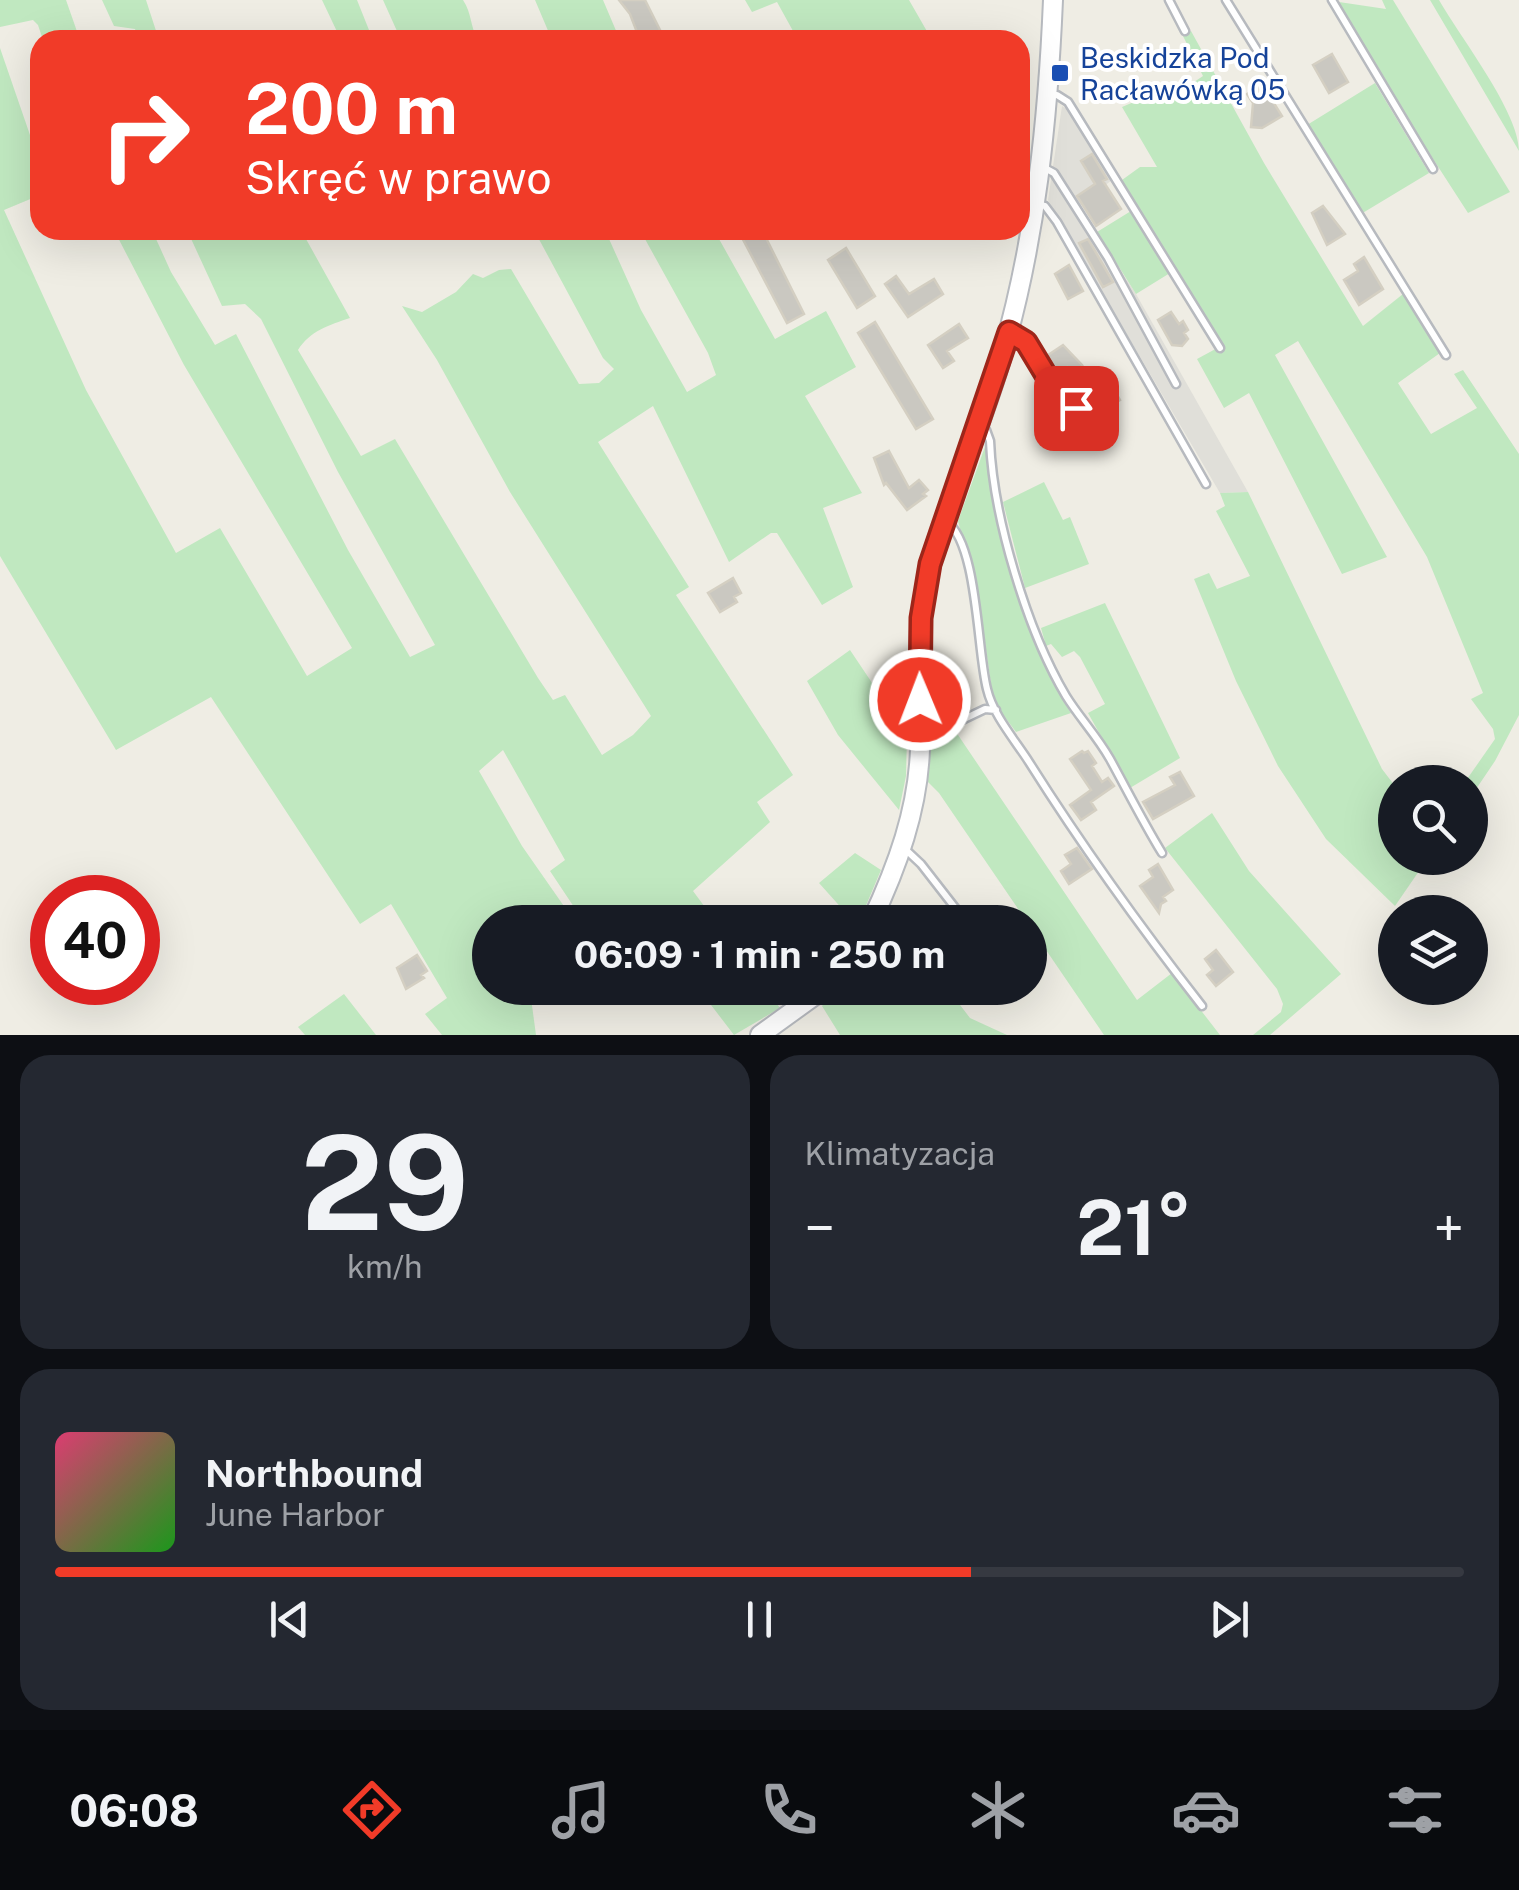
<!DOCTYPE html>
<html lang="pl">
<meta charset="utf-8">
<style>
:root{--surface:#171b24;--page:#242831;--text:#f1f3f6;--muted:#9ea1a6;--line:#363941;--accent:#f13b28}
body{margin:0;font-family:"Public Sans",sans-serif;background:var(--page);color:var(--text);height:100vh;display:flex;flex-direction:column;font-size:38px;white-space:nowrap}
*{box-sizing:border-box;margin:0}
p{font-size:32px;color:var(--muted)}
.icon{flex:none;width:55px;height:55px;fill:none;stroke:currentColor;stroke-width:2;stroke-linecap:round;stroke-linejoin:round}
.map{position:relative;height:1035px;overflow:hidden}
.sheet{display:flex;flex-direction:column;gap:20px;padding:20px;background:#0d0f14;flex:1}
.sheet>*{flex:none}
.banner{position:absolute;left:30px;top:30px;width:1000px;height:210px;border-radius:30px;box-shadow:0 10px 40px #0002;background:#f13b28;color:#fff;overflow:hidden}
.buttons{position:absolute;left:1378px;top:765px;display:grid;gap:20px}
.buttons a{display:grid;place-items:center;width:110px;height:110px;border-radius:50%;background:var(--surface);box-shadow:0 10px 40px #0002;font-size:50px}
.speed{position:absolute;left:30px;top:875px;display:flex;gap:20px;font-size:50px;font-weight:700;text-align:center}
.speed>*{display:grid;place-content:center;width:130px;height:130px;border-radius:50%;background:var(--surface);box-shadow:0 10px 40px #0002;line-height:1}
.speed .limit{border:15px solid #d22;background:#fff;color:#111}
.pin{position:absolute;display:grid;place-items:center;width:85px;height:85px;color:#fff;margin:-42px;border-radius:20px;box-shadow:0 5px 15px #0006}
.me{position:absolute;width:110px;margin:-55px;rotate:359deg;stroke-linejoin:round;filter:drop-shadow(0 0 8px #0008)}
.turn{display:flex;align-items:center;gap:35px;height:210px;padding:0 50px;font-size:45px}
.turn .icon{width:130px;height:130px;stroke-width:2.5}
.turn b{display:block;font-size:70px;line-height:85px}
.big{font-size:75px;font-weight:700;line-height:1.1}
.sheet .widget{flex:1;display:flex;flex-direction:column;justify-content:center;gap:15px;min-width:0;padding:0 35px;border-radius:30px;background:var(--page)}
.sheet .dial{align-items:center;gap:0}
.dial b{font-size:130px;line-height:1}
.song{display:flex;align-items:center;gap:30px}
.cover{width:120px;height:120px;border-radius:15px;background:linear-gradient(135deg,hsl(340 70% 55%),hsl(120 70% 35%))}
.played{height:10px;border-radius:5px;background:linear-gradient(90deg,var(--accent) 65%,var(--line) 65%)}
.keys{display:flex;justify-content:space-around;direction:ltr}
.heat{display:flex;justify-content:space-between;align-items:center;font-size:55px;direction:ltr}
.sheet .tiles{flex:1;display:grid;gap:20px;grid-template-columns:1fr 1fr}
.widget:last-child{grid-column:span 2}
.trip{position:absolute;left:472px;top:905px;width:575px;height:100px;border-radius:50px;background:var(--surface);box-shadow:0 10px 40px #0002;font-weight:700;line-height:100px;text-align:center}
.tab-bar{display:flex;height:160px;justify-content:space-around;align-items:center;background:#090b0e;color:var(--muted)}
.tab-bar .icon{width:70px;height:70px}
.tab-bar .active{color:var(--accent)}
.tab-bar b{font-size:45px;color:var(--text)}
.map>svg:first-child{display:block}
.industrial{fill:#e0dfd9}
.green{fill:#c0e8c0}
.building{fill:#cac8c1;stroke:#d4cfc2;stroke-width:2.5}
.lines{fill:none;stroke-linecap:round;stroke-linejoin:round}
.service-casing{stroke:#b7babf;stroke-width:11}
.tertiary-casing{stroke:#b7babf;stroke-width:22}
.service{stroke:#fff;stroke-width:6}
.tertiary{stroke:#fff;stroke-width:18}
.route-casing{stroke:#9d261a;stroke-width:25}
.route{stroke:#f13b28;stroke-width:18}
.transit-dot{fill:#1a4fb4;stroke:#fff;stroke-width:4}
.labels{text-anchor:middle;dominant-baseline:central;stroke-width:8;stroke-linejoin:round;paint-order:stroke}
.transit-label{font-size:28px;fill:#164399;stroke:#fff;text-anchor:start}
</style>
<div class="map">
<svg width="1519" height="1035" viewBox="0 0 1519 1035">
<rect width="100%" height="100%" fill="#efede4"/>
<path class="industrial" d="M1062,106L1070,111L1113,179L1079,207L1136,294L1248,492L1220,493L1048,200Z"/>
<path class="green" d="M0,0H66L80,40H43L38,25L33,20L0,27Z
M102,0H146L159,40H139L135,29L114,26Z
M322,0H357L373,40H341Z
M383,0H463C472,13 470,27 478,40H401Z
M535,0H603L620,40H552Z
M745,0H909L932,40H798L777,2L752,12Z
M1382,0H1393L1510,192L1468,213L1373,66L1339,2L1386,9Z
M1430,0H1439C1460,37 1519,112 1519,151Z
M1191,31L1264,163L1363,326L1403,294L1440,353L1398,383L1431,434L1477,408L1454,374L1463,370L1519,454V715L1495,761L1470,798V782H1465L1495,739L1493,729L1471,699L1483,693L1427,557L1298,341L1275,355L1387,557L1342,574L1249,393L1224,408L1197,359L1221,346L1122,180L1140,167H1157L1122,107L1155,93L1161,104L1203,76L1183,36Z
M0,48L40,164V195L4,210L86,390L176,553L220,528L307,676L352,648L184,365L114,230H152L171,272L215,345L236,334L348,550L410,657L435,645L338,472L261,319L245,304L222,306L187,230H301L350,318C329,325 310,331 298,350L361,456L395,439L538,678L553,700L565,695L602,755L633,735L651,716L510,492L437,360L402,306L422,312L456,292L473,274L483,278L499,270L511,269L579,384L599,383L614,369L603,358L534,230H605L641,310L687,392L716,375L708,353L640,230H714L775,339L826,311L856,367L805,396L862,493L823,508L853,587L822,605L777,533H771L729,562L653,406L598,442L689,587L676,595L793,775L757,802L770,822L693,891L716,922H584L550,871L565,860L503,750L479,771L522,846L575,922H490V988H551L531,998L536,1035H442L425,1014L447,998L391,904L360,924L211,697L116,750L0,556Z
M1375,83L1429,173L1361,214L1307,125Z
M1131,211L1170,273L1136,294L1097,232Z
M986,444C992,510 1011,573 1035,634C1045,662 1054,688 1071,713L1016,732L1001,712L992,691L979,601L958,521Z
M1044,482L1063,520L1070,517L1089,564L1025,588L1003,502Z
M1248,492L1382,769L1395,786V858H1428L1395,906L1326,839L1278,766L1236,681L1194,579L1209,573L1217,589L1250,576L1216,511L1225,506L1220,493Z
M1105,603L1180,758L1130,788L1088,713L1105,704L1080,657L1074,651L1062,657L1051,644L1046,646L1041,628Z
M850,650L907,735L906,776L899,810L838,735L807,681Z
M929,706L943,717L964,726L956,732L1137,1000L1172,973L1220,1035H1104L939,793L925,779Z
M1212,813L1249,871L1341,974L1270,1035H1253L1281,1012L1283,1004L1277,989L1165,848Z
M855,853L881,870L859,922H854L819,883Z
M698,988H765L780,1008L734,1035Z
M838,988H947L970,1018L1007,1035H840L822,1006Z
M344,994L376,1035H305L298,1027Z"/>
<path class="building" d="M619,0H645L665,40H640L630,14Z
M1332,54L1348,82L1329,93L1313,65Z
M1257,87L1265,100L1270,97L1282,116L1262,128L1251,127L1253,103L1247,94Z
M1092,154L1107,179L1103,181L1121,209L1096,226L1077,196L1095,184L1081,161Z
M1323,206L1345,234L1327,245L1312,213Z
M738,230H762L804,314L787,323Z
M1088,239L1113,282L1103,287L1079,243Z
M846,248L875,296L857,308L828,260Z
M1364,257L1383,289L1359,305L1344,280L1358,271L1354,264Z
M1069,265L1083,291L1068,299L1055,274Z
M896,276L909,294L934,279L943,294L908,317L885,284Z
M1171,312L1179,324L1183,321L1188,330L1184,333L1188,339L1182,346L1172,345L1158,320Z
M875,322L933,419L916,429L858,333Z
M959,324L968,338L947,351L954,361L943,368L928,345Z
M1063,345L1082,365L1096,391L1110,383L1120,400L1106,408L1111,417L1084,431L1078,419L1091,412L1085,397L1067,367L1056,374L1045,357Z
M889,451L909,488L919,480L928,490L923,494L926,496L907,510L886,483L884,485L874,458Z
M733,578L741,593L734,597L737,602L720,612L708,593Z
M1082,751L1084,753L1088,751L1096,763L1092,766L1102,782L1108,778L1114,786L1091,802L1096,810L1081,820L1070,805L1091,790L1070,759Z
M1180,772L1194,796L1153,819L1143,802L1175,785L1170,777Z
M1077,848L1092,869L1069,884L1061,871L1071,864L1065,855Z
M1158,864L1173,890L1163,897L1166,901L1161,904L1159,913L1140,886L1153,877L1149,870Z
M1216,950L1233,972L1216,986L1207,975L1213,970L1205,959Z
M417,955L427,971L421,975L424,978L406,989L397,968Z"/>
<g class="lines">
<defs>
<path id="service" d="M1169,0L1185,31
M1226,0L1446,355
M1332,0L1433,169
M1050,95H1057L1068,102L1220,348
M1041,166L1054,173L1108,258L1176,384
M1035,204L1045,206L1057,222L1206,484
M1010,333L1026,342L1049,380L1076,407
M980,427L986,430L990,441C993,517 1027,630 1066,696C1079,717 1097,736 1110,759C1127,790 1143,822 1162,853
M946,521C978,543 977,651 987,689C993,715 1015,740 1029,762C1082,846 1141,928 1202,1006
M921,700C938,701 946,716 962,720L985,709L996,710
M905,849L921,864L956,909"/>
<path id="tertiary" d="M871,922C897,867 918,810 920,749C922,696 914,642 925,590C942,508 981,432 1003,352C1036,238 1048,118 1053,0
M760,1035L825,988"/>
</defs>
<use href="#service" class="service-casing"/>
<use href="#tertiary" class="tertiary-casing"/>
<use href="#service" class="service"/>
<use href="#tertiary" class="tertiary"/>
</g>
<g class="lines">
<defs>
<path id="route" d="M920,700L921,618L930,564L1009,332L1026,342L1049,380L1076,408"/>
</defs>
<use href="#route" class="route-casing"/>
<use href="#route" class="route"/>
</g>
<rect class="transit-dot" x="1050" y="63" width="20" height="20" rx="5"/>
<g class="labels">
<g class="transit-label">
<text x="1080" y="57">Beskidzka Pod<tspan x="1080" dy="32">Racławówką 05</tspan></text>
</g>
</g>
</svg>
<div class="buttons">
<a><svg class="icon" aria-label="search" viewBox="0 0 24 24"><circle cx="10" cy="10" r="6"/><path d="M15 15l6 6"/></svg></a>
<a><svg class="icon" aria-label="layers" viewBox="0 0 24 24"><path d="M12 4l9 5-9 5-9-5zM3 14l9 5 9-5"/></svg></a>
</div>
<div class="speed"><div class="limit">40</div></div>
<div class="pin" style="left:1076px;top:408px;background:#d93025"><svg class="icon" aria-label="arrive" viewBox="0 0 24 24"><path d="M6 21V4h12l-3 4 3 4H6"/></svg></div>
<svg class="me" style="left:920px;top:700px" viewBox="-20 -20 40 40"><circle r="17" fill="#f13b28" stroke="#fff" stroke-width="3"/><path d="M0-11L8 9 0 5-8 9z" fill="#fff"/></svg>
<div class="trip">06:09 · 1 min · 250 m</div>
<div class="banner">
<div class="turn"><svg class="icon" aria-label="right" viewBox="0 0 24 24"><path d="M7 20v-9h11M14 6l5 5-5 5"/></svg><div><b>200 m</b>Skręć w prawo</div></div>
</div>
</div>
<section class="sheet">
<div class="tiles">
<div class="widget dial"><b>29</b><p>km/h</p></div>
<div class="widget"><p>Klimatyzacja</p>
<div class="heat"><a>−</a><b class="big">21°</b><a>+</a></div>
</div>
<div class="widget">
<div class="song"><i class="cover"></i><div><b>Northbound</b><p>June Harbor</p></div></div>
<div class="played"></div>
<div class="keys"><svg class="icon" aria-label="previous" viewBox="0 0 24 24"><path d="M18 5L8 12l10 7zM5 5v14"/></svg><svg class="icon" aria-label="pause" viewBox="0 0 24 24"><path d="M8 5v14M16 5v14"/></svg><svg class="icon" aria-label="next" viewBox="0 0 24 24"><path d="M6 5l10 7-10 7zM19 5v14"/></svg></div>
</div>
</div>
</section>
<nav class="tab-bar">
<b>06:08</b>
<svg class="icon active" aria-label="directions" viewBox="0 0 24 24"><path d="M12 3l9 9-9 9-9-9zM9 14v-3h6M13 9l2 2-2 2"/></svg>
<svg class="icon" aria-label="music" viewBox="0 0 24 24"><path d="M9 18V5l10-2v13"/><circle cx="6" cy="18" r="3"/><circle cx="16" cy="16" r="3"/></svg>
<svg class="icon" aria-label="phone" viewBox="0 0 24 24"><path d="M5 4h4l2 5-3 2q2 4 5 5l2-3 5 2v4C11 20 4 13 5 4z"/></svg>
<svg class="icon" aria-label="climate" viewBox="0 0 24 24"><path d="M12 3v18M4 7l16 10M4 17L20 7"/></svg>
<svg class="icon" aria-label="car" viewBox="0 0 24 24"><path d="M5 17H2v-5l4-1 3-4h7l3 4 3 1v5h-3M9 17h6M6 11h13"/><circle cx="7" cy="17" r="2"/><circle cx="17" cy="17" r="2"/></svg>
<svg class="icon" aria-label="filters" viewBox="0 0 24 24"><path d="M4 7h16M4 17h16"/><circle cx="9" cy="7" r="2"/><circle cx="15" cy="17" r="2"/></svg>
</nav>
